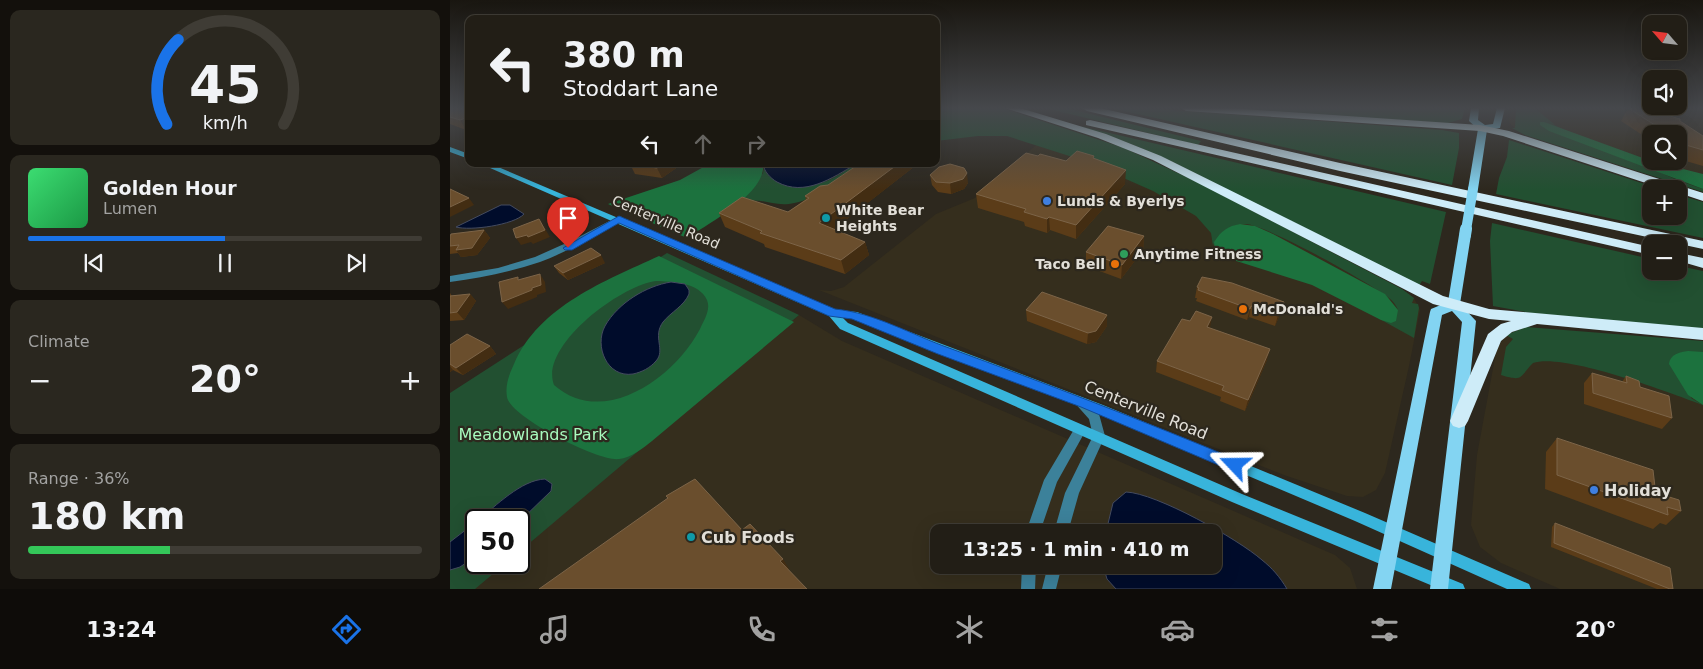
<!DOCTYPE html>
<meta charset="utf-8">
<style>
:root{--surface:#221e16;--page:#2a271f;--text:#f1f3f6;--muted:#a2a2a1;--line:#3f3c35;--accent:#1a73e8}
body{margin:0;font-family:"DejaVu Sans",sans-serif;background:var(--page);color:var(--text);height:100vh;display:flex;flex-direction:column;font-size:19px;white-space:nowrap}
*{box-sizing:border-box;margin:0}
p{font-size:16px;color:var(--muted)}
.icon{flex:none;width:28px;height:28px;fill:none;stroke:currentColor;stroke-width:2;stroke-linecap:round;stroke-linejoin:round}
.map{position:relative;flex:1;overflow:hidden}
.drawer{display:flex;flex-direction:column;gap:10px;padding:10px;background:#13100c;width:450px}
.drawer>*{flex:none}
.guide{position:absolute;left:15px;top:15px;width:475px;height:152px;border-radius:10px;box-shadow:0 5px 20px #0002,0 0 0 1px var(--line);background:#221e16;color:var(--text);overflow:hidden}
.needle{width:32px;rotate:298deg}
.fabs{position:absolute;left:1192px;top:15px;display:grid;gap:10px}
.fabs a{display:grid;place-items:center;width:45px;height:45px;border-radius:10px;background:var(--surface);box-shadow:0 5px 20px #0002,0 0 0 1px var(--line);font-size:25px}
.speed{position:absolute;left:15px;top:509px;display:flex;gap:10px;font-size:25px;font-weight:700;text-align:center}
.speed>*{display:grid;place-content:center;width:65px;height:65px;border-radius:50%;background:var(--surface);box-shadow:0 5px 20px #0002,0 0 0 1px var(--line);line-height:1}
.speed .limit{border:2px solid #111;border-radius:8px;background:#fff;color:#111}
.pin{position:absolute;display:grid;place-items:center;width:42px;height:42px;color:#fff;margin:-51px -21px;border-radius:50% 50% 50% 0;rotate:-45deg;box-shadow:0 0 5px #0007}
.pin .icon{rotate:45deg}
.me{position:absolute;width:55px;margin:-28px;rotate:293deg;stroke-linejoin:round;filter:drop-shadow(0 0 4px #0008)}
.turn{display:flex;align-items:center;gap:18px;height:105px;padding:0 15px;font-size:22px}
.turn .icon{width:65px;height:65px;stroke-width:2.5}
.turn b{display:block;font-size:35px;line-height:42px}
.lanes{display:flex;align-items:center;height:48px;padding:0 15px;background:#0003;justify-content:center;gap:25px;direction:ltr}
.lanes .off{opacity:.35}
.big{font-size:38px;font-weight:600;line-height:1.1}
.drawer .card{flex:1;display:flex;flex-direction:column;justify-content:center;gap:8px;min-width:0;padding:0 18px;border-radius:10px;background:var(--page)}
.drawer .dial{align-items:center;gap:0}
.dial svg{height:130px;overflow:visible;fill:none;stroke:var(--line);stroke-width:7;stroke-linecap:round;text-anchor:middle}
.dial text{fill:var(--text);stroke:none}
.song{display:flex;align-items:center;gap:15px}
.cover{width:60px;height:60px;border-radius:8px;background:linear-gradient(135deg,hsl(140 70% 55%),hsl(140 70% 35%))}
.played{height:5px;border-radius:2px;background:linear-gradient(90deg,var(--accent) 50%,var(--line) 50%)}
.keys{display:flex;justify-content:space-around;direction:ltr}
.heat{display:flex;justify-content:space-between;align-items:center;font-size:28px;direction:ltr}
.charge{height:8px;border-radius:4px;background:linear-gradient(90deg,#34c759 36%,var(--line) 0)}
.trip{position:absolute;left:480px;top:524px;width:292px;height:50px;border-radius:10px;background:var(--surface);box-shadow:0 5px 20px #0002,0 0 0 1px var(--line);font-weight:600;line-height:50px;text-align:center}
.dock{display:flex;height:80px;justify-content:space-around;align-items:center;background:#0e0c09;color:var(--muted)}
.dock .icon{width:35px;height:35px}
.dock .on{color:var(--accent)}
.dock b{font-size:22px;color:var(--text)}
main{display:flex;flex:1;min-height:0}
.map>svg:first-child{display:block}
.built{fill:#352e1d;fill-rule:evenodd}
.green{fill:#225031}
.forest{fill:#1c723e;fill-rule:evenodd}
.water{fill:#000c2b;stroke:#444b5f}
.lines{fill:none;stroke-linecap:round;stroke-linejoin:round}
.street{fill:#3c819a;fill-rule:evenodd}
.secondary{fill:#38b4db;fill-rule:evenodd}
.primary{fill:#83d4f2;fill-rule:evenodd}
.highway{fill:#ceecf8;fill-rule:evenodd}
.primary-bridge-far1{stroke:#83d4f2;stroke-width:10}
.primary-bridge{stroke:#83d4f2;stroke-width:12}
.wall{fill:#5b3c18}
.shaded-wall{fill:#432d12}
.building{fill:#6a4e2d;stroke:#7c6448}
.route{fill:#1a73e8;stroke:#114b97}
.shop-dot{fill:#3f7fe0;stroke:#2d281e;stroke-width:2}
.culture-dot{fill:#0f9aa8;stroke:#2d281e;stroke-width:2}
.leisure-dot{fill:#2e9e5b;stroke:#2d281e;stroke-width:2}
.food-dot{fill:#e8710a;stroke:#2d281e;stroke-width:2}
.labels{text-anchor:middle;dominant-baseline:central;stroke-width:4.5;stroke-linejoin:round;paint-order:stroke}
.poi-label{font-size:14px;font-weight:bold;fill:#e2dfd8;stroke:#2d281e;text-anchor:start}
.street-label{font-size:14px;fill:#e2dfd8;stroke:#2d281e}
.near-street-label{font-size:16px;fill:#e2dfd8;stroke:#2d281e}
.near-park-label{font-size:16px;fill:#a8fbbe;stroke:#2d281e}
.near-poi-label{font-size:16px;font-weight:bold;fill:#e2dfd8;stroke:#2d281e;text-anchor:start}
</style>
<main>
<section class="drawer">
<div class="card dial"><svg viewBox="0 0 100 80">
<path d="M14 69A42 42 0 1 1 86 69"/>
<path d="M14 69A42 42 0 0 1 21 17" stroke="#1a73e8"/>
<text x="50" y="56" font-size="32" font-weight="700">45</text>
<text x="50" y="72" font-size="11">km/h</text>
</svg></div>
<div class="card">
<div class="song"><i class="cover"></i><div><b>Golden Hour</b><p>Lumen</p></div></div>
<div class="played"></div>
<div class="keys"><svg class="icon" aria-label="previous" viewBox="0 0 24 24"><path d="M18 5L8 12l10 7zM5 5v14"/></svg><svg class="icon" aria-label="pause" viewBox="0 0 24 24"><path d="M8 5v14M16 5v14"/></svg><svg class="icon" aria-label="next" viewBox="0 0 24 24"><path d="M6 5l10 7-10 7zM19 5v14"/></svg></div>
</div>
<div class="card"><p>Climate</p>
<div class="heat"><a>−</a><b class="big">20°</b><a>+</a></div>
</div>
<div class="card"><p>Range · 36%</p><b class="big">180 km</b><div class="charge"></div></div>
</section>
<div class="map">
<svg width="1253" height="589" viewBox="0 0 1253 589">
<rect width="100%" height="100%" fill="#2d281e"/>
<path class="built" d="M1061,108H1253V182L1085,130L1067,131L1059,122ZM1201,134H1229V161H1201Z
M606,128L952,289L964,298L970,310L959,366L935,473L926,490L913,497L897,496L834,475L369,290L381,291L394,287L486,214L525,198Z
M349,315L392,341L885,555L900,568L907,589H20L52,563L69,562V548ZM489,532H764V565H489Z
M1058,333L1253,361V589H1110L1051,563L1030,547L1021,525L1027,455L1047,347Z"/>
<path class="green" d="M486,108H552L674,148L747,182L952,289L964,298L962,303L968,304L969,308L964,338L926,317L931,320L948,310C946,305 943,301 939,298C918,282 819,226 796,224C783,223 766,234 763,246L761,233L746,216L703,191L635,161L557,136H528L486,141Z
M595,108H616L751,141L748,145Z
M661,108H693L992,130L1009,133V148L1002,185Z
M760,108H1015L1012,119L998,123Z
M1066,108H1085L1105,125L1097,122L1227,180L1253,189V192L1075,135L1062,128H1065Z
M630,126L996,212L980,284L972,281L969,286L719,160L681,144Z
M1059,140L1210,189H1201V216H1229V195L1253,202V238L1046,194L1049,178L1057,157Z
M406,164H422C397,178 368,200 339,204C318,206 310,195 287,204L313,173L314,168C326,186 346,188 367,184C380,182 394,171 406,164Z
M1042,223L1201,259V271H1229V266L1253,271V329L1081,313L1043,306L1040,241Z
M217,253L349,315L69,552V520H26V562L56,563L25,589H0V393Z
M1076,327L1253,341V352H1231L1241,398L1253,405C1221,393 1113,352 1083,363C1069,377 1074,382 1051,375L1056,347L1063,339L1056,335Z"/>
<path class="forest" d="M1094,122L1201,161L1253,174V189L1099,131L1090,125V122Z
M259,164H313C317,193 258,224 237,238L158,204L230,180Z
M790,224L805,226L823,234L935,294L948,310L946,321L941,323L931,320L862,285L780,259L765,252L764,242C771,231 778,226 790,224Z
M209,256L344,322L202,441C193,448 181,458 169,459C149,462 60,417 57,397C55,385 59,375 64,364C89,306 155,281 209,256ZM206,281C222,282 249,282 257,300C261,310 254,320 250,329C225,377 154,429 104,385C89,346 171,285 206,281Z
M1238,351L1253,352V405L1238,395L1219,364C1220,354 1230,352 1238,351Z"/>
<path class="water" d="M313,164H406C382,178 355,197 327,182C320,178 314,171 313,164Z
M51,205H60L74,214C64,225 20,231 6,227Z
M221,282L235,284L239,290V294C234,306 221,312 213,322C202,337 216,350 206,361C200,368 192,372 183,374C157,378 144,346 155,326C168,303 196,286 221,282Z
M95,479L102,484L101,491L69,522V520H28C46,506 71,480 95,479Z
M676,492C706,493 788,539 812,560C822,568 830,577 837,589H666L657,579L653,565H764V532H656L663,503Z
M26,522V556L10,567L0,570V542Z"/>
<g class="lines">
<path class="street" d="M169,216L172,217L173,219L172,221C145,236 119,251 90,262C60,272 31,278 0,282V276L48,268L85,257L123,240Z
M629,396L633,398L649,414L655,436L629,493L618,532H604L615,493L643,436L639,419L623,401L625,398Z
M630,425L634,426L636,430L607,482L590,532H576L594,480L626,426Z
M572,565H586L585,589H571Z
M598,565H612L606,589H592Z"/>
<path class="secondary" d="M0,147L19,154V159L0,152Z
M31,164H41L385,310L407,312L653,405L915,513L1079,584L1081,589H1057L905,521L645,411L402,318H393L398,323L792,494L1013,584L1015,589H990L782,502L390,329L379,316Z"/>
<path class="primary" d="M1021,108H1029L1028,120L1035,125L1043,124L1047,108H1055L1050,128L1037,130L1028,189L1023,192L1018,189L1028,129L1019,121Z
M1015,232L1021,235L1010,304L1026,321L998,589H980L1012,322L1002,311L992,315L941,589H923L980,312L981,309L998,302L1009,235Z"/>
<path class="highway" d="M555,108H570L656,134L711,156L993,296L1039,309L1253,328V340L1087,324L1062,332L1051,341L1018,421L1015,426L1009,428L1003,426L1000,421L1038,334L1051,324L1061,321L1039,319L983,304L703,160L648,138Z
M632,108H650L890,163L1253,241V249L890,171L637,111Z
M731,108H779L1030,125L1059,131L1253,193V201L1229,193V189H1214L1053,136L1030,131L736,111Z
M640,120L1201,247V255L636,125V121Z
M1229,253L1253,258V268L1229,261Z"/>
<path class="primary-bridge-far1" d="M1016,230L1023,189"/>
<path class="primary-bridge" d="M1015,235L1016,229"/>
</g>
<path class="wall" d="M0,108H19L16,130L0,124Z
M1178,108L1230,121L1253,136V166L1229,159V134H1201V150L1195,148L1200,140L1171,121Z
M588,156L616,161L644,156V158L675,184L626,239L600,230L597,233L575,226L574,222L528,208L526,194Z
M180,164H232L212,178L185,174Z
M465,166L384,229L415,242L419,255L395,274L315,247L314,244L275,227L269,213L338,212L356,199L355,196L378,185Z
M480,175L518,183L514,189L501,194L488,192L482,185Z
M34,230L40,238L27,255L11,257L8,253L0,254V236Z
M694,236L693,250L671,279L636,266V252Z
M155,263L118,280L109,273L104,266Z
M747,287L834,302L831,312L825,326L799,317L797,320L746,301L747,298H745Z
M0,293L2,296L20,294L26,301L14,320L0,321Z
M576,310L657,315V326L646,342L637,344L577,321Z
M760,328L817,360L795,411L770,401L771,397L706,372L707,361Z
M0,345L40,346L46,354L13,375L3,370L0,372Z
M1142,373L1172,382L1176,376L1190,387L1222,418L1212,429L1134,404V383Z
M1107,438L1205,487L1216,496L1231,511L1216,525L1210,523L1203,529L1095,489L1096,452Z
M1105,523L1223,589H1207L1101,547L1102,527Z"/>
<path class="shaded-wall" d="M19,117V129L16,130L10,120Z
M213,164H232L212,178L207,168Z
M448,164H465V166L374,237L369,223Z
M676,170L675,184L626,239V225Z
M517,173L518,183L514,189L501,194L500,183Z
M19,198L24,205L0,217V207Z
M599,217L600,230L597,233V219Z
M89,219L100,237L83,244L81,242L71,245L66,238Z
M34,230L40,238L27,255L11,257L6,250Z
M694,236L693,250L671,279L672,265Z
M415,242L419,255L395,274L391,260Z
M151,255L155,263L118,280L113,273Z
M90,274L95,282L96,292L87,295V297L58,309L52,302L82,288Z
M20,294L26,301L14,320L7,312Z
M834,302L831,312L825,326L828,315Z
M801,306L799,317L797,320L800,309Z
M657,315V326L646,342L637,344L638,333Z
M762,317L760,328L757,327Z
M40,346L46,354L13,375L6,368Z
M820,349L817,360L795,411L798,400Z
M0,366L3,370L0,372Z
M333,559L339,569L336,571L330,561Z"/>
<path class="building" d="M0,108H19V117L10,120L0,117Z
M1178,108H1207L1223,117L1230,119V121L1253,136V150L1229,143V134H1204L1208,127Z
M627,151L644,156L643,158L676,170L626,225L599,217L597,219L574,212L576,209L526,194L576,153L588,156L590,154L616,161Z
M180,164H213L207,168Z
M409,164H448L369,223L415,242L391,260L310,233L312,231L269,213L292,197L338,212L359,198L355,196L370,186L378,185Z
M500,164L514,168L517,173L513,179L500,183L486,182L480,175L489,167Z
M0,189L19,198L0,207Z
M89,219L95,230L78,237L77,235L66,238L63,229Z
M658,226L694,236L672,265L636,252Z
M34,230L22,248L6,250L9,245L0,246V236L1,234Z
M141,248L151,255L113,273L104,266Z
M90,274L91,285L82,288V290L52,302L49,282L68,277V280Z
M752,277L782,283L834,302L828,315L801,306L800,309L748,290L749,288L747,287Z
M592,292L657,315L646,331L638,333L576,310Z
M20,294L7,312L0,313V296Z
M746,311L762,317L757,327L820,349L798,400L772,390L774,386L707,361L732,319L740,321Z
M17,334L40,346L6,368L0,364V345Z
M1142,373L1177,383L1176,376L1189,381L1190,387L1219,396L1222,418L1143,393Z
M1107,438L1203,470L1205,487L1215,491L1216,496L1229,500L1231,511L1217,507L1218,515L1107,475Z
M245,479L292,530L300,524L333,559L330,561L357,589H89L218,498L216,496Z
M1105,523L1220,568L1223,589H1220L1104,543Z"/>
<linearGradient id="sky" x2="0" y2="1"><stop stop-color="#191610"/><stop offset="0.57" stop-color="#46484c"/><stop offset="1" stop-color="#46484c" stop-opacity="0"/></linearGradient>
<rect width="1253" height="190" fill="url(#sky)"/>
<path class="route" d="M169,216L385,309C425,313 462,335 499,348C597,384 694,421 790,461L792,465L790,470L785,471L780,470L631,407L488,354L402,319L379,316L169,223L122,250H115L113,248Z"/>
<g class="shop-dot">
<circle cx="597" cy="201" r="5"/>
<circle cx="1144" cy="490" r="5"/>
</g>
<g class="culture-dot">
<circle cx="376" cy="218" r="5"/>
<circle cx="241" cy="537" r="5"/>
</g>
<circle class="leisure-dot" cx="674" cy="254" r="5"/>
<g class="food-dot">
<circle cx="665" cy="264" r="5"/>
<circle cx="793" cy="309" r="5"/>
</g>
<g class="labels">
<g class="poi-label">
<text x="607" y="201">Lunds &amp; Byerlys</text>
<text x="386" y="210">White Bear<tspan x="386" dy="16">Heights</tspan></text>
<text x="684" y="254">Anytime Fitness</text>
<text x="655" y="264" text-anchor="end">Taco Bell</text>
<text x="803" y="309">McDonald's</text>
</g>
<g class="street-label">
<text transform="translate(216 222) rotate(23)">Centerville Road</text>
</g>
<g class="near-street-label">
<text transform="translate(696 410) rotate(22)">Centerville Road</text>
</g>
<g class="near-park-label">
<text x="83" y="434">Meadowlands Park</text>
</g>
<g class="near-poi-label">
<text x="1154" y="490">Holiday</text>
<text x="251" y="537">Cub Foods</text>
</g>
</g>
</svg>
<div class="fabs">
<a><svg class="needle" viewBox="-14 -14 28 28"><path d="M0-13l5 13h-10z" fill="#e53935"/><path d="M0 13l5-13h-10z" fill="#a2a2a1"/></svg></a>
<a><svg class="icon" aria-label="sound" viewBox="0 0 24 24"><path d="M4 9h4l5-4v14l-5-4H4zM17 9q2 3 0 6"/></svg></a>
<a><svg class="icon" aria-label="search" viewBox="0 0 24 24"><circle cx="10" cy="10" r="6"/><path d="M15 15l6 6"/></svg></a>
<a>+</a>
<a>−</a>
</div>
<div class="speed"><div class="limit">50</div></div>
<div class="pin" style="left:118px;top:248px;background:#d93025"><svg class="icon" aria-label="arrive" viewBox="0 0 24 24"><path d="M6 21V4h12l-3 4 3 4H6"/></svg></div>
<svg class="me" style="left:785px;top:465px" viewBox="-20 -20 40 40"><path d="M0-17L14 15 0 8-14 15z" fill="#1a73e8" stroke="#fff" stroke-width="4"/></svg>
<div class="trip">13:25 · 1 min · 410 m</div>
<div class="guide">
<div class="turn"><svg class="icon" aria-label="left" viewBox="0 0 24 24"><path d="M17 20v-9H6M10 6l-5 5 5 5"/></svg><div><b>380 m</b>Stoddart Lane</div></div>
<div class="lanes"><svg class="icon" aria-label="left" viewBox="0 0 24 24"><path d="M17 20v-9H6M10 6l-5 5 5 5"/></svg><svg class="icon off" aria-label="ahead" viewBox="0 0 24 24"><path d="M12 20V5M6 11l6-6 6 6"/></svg><svg class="icon off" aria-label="right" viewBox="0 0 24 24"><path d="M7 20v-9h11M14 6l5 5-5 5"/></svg></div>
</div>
</div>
</main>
<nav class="dock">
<b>13:24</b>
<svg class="icon on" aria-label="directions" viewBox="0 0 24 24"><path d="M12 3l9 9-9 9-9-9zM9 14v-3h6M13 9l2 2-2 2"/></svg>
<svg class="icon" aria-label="music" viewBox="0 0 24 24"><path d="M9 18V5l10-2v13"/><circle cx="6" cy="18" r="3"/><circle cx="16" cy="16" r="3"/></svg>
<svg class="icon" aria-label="phone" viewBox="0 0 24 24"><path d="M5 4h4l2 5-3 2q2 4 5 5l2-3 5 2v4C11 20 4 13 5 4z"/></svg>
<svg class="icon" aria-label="climate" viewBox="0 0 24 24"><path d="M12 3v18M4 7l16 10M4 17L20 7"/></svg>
<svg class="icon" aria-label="car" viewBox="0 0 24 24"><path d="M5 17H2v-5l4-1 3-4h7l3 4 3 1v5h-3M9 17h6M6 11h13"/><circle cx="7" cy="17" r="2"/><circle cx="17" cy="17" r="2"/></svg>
<svg class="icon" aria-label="filters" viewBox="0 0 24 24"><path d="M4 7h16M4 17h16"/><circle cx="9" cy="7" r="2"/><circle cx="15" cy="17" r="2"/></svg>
<b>20°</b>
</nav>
